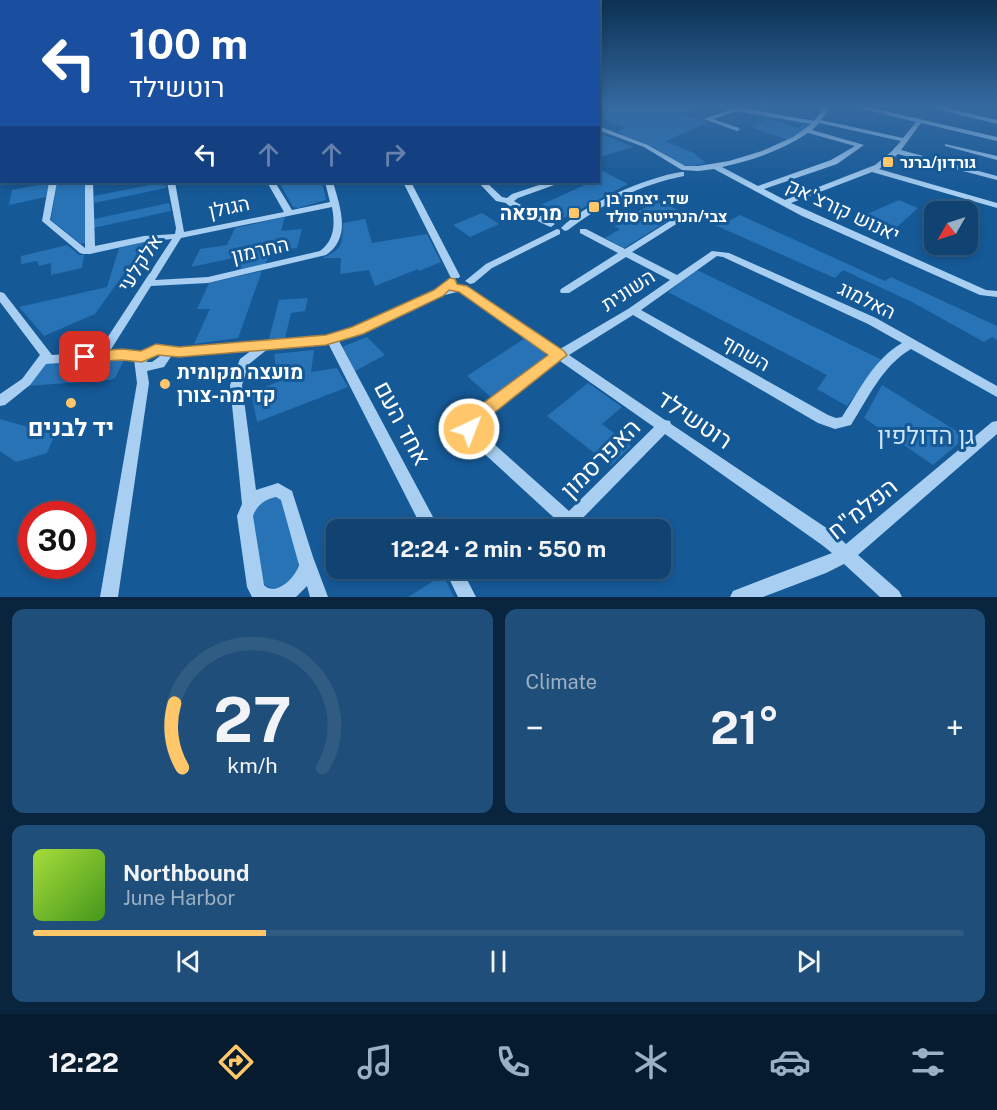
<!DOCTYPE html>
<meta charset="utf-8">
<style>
:root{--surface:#104371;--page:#1e4e79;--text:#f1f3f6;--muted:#9cb0c3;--line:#305c84;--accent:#ffc769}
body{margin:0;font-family:"Public Sans",Heebo,sans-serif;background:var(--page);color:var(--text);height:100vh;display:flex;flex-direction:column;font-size:22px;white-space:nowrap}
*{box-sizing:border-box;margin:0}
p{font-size:20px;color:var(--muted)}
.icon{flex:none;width:33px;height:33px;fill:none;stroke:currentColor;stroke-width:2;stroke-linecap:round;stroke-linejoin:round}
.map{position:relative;height:597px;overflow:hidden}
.drawer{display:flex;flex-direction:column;gap:12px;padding:12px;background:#09253e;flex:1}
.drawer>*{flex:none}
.guide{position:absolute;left:0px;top:0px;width:600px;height:183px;box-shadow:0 3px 9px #0003,0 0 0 2px var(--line);background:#1a4fa0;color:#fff;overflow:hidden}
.needle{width:39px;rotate:231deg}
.buttons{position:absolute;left:924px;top:201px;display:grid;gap:12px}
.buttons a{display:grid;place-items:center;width:54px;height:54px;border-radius:12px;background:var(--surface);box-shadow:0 3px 9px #0003,0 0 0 2px var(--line);font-size:30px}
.speed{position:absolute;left:18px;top:501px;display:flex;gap:12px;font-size:30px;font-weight:700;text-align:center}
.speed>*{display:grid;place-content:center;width:78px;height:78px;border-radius:50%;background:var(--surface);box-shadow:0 3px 9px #0003,0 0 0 2px var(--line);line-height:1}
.speed .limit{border:9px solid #d22;background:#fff;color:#111}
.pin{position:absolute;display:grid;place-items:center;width:51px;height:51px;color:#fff;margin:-26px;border-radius:12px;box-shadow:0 3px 9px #0006}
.me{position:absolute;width:66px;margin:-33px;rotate:43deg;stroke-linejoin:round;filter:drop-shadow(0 0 4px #0008)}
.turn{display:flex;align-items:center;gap:21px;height:126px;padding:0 30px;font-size:27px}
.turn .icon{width:78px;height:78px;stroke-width:2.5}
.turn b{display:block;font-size:42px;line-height:51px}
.lanes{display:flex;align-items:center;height:57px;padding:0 30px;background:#0003;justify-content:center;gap:30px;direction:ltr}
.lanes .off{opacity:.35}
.big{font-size:45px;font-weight:700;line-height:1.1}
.drawer .tile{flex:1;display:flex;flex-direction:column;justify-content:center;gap:9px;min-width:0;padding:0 21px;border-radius:12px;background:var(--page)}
.drawer .dial{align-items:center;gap:0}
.dial svg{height:156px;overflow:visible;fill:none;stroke:var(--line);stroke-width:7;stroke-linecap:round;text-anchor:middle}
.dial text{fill:var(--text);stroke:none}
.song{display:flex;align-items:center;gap:18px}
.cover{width:72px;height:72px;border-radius:9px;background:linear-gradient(135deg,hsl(80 70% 55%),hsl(100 70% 35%))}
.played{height:6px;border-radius:3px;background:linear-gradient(90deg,var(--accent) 25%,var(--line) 25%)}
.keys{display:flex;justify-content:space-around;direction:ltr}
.heat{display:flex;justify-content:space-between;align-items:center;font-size:33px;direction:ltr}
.drawer .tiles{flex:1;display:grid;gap:12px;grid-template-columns:1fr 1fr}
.tile:last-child{grid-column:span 2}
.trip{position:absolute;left:326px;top:519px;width:345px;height:60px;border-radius:12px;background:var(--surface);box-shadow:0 3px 9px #0003,0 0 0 2px var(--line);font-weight:700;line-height:60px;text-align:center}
.tabs{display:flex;height:96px;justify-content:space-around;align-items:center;background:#061b2d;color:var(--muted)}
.tabs .icon{width:42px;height:42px}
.tabs .current{color:var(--accent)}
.tabs b{font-size:27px;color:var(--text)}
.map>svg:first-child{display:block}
.green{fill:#2873b6}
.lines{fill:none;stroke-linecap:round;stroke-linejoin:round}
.minor{fill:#a8cff2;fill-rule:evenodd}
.route{fill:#ffc769;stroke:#a68144;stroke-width:1.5}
.poi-dot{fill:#ffc769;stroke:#155997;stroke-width:2}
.labels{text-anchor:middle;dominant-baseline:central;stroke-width:6;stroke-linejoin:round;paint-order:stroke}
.far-poi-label{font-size:16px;font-weight:bold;fill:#fff;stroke:#155997;text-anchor:start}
.street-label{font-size:20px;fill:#fff;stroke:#155997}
.poi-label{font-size:20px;font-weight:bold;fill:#fff;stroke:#155997;text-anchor:end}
.near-street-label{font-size:24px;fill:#fff;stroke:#155997}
.near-poi-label{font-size:24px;font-weight:bold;fill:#fff;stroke:#155997}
.near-park-label{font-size:24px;fill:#cfe7fc;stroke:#155997}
</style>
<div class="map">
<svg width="997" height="597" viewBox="0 0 997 597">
<rect width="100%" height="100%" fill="#155997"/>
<path class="green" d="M599,107L695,109L682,115L709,122L665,141L694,153L706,163L693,166L680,165L656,148L617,132L626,127L599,117Z
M774,116L809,125L788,140L751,127L769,119L798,128L803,125Z
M599,133L633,147L599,157Z
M599,169L628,184L562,219H551L532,209L591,182H598Z
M57,182H85V243L81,244L51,220Z
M165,182L166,188L94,203V196Z
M279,182H322L326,200L298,208L293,207Z
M49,183L46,197L9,205L12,190Z
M658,200L682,212L624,248L605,238L620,229L614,226Z
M899,200L918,208L897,227L865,215Z
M169,203L171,211L93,228L94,219Z
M705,211L729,221L740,215L885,281L891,277L997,326V340L992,337L984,342L912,302L843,270L835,278L694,216Z
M482,213L499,224L470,237L453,225Z
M285,217L281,231L302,229L297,248L272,251L265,264L236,271L243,256L191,267L200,249L227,245L235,228Z
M365,219L372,243L427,234L441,262L419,271L418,269L375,286L369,270L340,274L341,258H322C343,249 342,245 343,223Z
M147,241L95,314L44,336L19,307L107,287L119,248Z
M67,245L79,255H84L82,268L51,275V263L39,266L37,261L21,264V256Z
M697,270L882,360L847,406L817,389L827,375L668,292Z
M262,271L238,338L194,344L210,309H197L209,283Z
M308,298L305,311L291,313L285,338L269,339L279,300Z
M367,337L385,355L355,371L342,347Z
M527,337L546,353L547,359L495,397L492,398L467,376Z
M314,350L311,372L337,368L348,387L257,422L251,392L278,382L274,354Z
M126,356L115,378L110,380L27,386L46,361Z
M588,383L622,407L602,424L631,446L611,466L547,416Z
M882,385L966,437L933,465L864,418Z
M0,419L35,429L59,425L47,453L16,462L0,451Z
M275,496L283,500C290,525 312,566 287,584C279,589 273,590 265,585L262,580L253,519C254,506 264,500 275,496Z
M443,575L454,597H408Z"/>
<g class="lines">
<path class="minor" d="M738,107L814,121L825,107H831L821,120L903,138L916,122L855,107H868L997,137V141L921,123L901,150L997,176V180L898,154L879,169L997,203V208L872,172L791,203L986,290L997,291V297L980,295L802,216L714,169L698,171L682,170L644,147L598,130V126L648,145L685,166H698L729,161L762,151L793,137L811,124L736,111L713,119L739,128L740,129L737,131L704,119ZM819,123L901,141L891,152L875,165L785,200L764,189L837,164L864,145L812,130ZM808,133L855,146L831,160L758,186L722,167C752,161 782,150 808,133Z
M929,107H942L997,120V124Z
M945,144L997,156V160L945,146Z
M0,163H2V167H0Z
M681,172H684V176C642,184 602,204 568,230L565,231L561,228C584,204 648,177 681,172Z
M49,182H57L50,220L85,248V182H93L95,246L144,236L175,234L176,228L167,182H175L184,232L284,212L267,182H275L292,210L330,202L325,182H333C340,207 352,237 326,255L208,283L151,286L110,351L141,352L150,347L162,346L181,348L331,335L353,327L434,291L463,285L560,349L628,309L670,280L626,257L569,293H561L560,291L561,289L618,253L580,233V229H586L625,249L686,211L689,212V216L632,252L677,275L712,251L729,253L876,318L997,386V397L911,349C883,365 868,398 851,425L835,429L818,423L633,315L569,355L665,420L670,421L671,424L834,533L846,544L992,422L997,421V434L858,555L899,591L902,597H880L844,564L826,573L763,597H730L733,591L832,553L822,545L665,434L575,526L569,528L563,526L466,437L462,428L468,416L551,355L461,291L441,296L361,333L339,341L440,530H423L328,343L269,348L249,364L242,385L256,490L278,483L292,491L313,557L328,597H310L307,586L296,597H252L247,587L237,516L242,504L230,385L240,359L252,350L181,356L172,355L164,367L147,371L149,383L118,597H100L137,383L134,359L122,358L46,364L30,385L5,405L0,406V394L22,379L40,355L0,302V292L4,293L52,355L98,352L172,239L144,242L90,254H83L80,253L42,221ZM332,207C335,224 335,240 320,251L208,277L155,280L181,238ZM717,256L723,257L868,324L902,343C874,359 859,391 842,417L836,418L828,415L641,310ZM160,354V356L152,362H146L153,355ZM560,361L654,427L569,511L476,428L478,424ZM276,497L281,500L299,565C295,578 276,597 264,585L253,516C257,505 265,499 276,497Z
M403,182H411L460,276L459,278H451Z
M478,182H486L502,197L507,198L512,194L548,182H558L557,184L518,198L514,201L555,224L551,227L548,226L511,208L506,203L496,201Z
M557,229L560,230V234L492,268L474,283L470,284L465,281L486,264Z
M444,568H461L476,597H458Z"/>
</g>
<linearGradient id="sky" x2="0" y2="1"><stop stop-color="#0c3153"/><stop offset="0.56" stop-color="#356aa1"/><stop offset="1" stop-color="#356aa1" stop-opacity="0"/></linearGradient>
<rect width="997" height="191" fill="url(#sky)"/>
<path class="route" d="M450,278L455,279L457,284L467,286L564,351L567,355L480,424L475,434L469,436L463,434L460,429L467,415L548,355L459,292L449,290L443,296L363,334L326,345L179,357L158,355L142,362L122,360L85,362L79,361L77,357L79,353L85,352L122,349L141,351L156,344L179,347L326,335L352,327L434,290Z"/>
<g class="poi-dot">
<rect x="882" y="156" width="12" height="12" rx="3"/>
<rect x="588" y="201" width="12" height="12" rx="3"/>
<rect x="568" y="207" width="12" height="12" rx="3"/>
<circle cx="165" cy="384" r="6"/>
<circle cx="71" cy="403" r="6"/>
</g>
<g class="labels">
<g class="far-poi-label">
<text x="900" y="162">גורדון/ברנר</text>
<text x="606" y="198">שד. יצחק בן<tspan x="606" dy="18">צבי/הנרייטה סולד</tspan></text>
</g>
<g class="street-label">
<text transform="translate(229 207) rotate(-12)">הגולן</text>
<text transform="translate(843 210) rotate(25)">יאנוש קורצ'אק</text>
<text transform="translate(260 250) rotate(-13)">החרמון</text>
<text transform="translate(140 263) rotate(-57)">אלקלעי</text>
<text transform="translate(628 290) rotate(-33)">השונית</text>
<text transform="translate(867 300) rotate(26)">האלמוג</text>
<text transform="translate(746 353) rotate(30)">השחף</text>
</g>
<g class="poi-label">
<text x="562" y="213">מרפאה</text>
<text x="177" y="372" text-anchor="start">מועצה מקומית<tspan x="177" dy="23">קדימה-צורן</tspan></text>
</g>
<g class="near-street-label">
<text transform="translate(695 419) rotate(34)">רוטשילד</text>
<text transform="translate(403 423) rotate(62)">אחד העם</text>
<text transform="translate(600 458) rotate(-45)">האפרסמון</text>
<text transform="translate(862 508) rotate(-39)">הפלמ"ח</text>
</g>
<g class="near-poi-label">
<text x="71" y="427">יד לבנים</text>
</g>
<g class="near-park-label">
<text x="926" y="435">גן הדולפין</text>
</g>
</g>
</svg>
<div class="buttons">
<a><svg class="needle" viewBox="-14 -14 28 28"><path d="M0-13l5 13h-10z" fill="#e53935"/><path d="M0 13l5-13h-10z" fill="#9cb0c3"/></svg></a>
</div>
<div class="speed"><div class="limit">30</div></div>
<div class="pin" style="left:85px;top:357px;background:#d93025"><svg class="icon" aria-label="arrive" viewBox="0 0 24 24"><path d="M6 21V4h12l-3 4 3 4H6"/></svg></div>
<svg class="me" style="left:469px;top:429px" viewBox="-20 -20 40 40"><circle r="17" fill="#ffc769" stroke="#fff" stroke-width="3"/><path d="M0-11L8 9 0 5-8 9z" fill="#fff"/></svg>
<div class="trip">12:24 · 2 min · 550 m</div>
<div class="guide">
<div class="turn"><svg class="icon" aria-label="left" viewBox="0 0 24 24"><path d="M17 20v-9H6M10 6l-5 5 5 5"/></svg><div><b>100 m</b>רוטשילד</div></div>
<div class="lanes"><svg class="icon" aria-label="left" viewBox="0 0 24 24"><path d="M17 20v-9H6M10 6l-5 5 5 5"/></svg><svg class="icon off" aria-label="ahead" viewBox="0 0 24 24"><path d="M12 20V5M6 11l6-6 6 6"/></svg><svg class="icon off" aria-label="ahead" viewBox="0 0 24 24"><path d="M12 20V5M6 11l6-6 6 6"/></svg><svg class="icon off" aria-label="right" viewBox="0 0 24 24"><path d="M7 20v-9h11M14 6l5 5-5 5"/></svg></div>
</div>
</div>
<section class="drawer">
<div class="tiles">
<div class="tile dial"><svg viewBox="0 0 100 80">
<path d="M14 69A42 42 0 1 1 86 69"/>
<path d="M14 69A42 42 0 0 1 10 36" stroke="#ffc769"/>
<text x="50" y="56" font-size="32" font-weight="700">27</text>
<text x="50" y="72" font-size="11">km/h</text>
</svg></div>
<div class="tile"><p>Climate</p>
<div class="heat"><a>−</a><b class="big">21°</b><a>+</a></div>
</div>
<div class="tile">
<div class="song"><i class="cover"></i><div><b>Northbound</b><p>June Harbor</p></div></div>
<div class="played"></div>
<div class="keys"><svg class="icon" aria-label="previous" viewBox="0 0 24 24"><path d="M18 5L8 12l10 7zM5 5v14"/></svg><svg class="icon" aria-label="pause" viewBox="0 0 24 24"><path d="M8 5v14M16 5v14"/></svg><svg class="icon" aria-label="next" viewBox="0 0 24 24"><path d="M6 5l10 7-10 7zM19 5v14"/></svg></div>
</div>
</div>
</section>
<nav class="tabs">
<b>12:22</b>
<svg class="icon current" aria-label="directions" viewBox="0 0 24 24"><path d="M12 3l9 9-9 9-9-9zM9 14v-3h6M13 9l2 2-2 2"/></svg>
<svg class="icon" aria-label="music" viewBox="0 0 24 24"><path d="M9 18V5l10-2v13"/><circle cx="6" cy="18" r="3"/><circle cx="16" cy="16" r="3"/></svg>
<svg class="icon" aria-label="phone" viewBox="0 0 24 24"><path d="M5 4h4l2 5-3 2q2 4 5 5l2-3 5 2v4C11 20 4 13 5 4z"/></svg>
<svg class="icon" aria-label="climate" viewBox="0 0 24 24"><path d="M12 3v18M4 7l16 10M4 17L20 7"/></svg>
<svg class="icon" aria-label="car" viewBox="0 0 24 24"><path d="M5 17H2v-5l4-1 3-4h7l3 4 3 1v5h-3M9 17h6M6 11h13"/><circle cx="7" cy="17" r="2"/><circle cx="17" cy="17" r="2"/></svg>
<svg class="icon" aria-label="filters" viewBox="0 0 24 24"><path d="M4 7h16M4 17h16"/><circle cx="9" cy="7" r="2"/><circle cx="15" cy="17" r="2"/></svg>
</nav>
